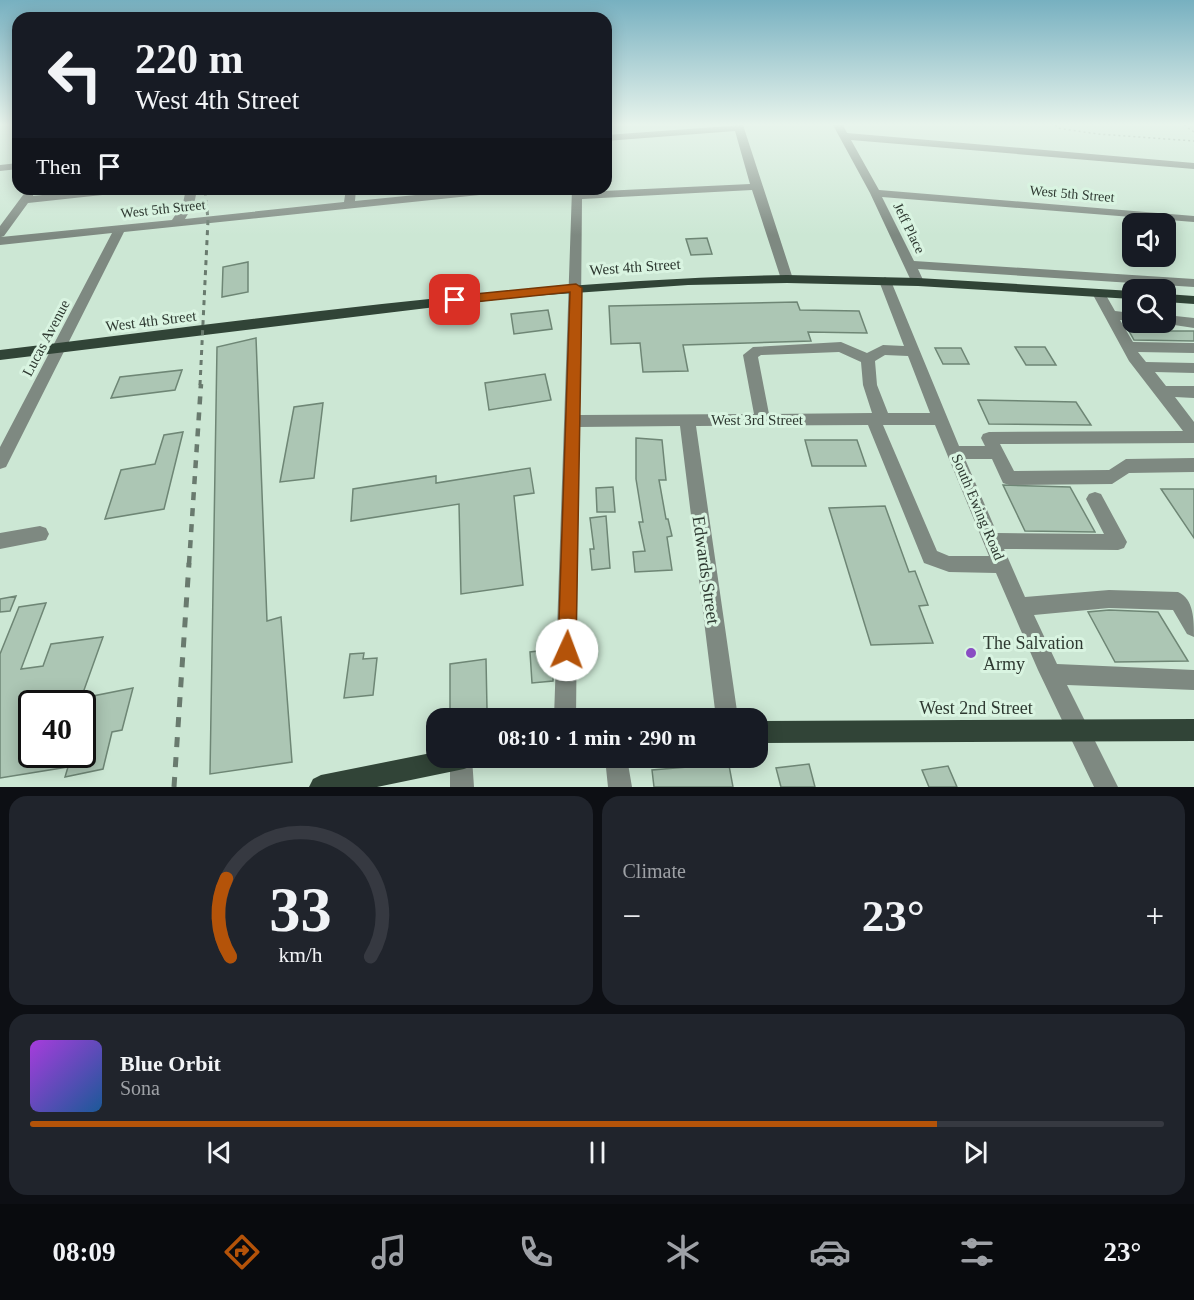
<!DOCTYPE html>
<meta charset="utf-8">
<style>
:root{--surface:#171b24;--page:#20242c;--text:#f1f3f6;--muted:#9ea1a6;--line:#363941;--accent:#b45309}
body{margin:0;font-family:"Times New Roman",serif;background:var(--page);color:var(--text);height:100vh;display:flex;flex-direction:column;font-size:22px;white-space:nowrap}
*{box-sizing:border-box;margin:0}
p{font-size:20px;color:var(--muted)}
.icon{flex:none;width:33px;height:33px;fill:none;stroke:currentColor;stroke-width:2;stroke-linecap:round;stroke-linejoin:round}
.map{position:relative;height:787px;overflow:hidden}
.panel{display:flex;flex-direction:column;gap:9px;padding:9px;background:#0d0f14;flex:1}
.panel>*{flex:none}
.banner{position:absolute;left:12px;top:12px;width:600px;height:183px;border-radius:18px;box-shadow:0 3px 15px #0003;background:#171b24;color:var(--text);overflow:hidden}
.tools{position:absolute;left:1122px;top:213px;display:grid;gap:12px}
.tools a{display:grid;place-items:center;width:54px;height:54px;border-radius:12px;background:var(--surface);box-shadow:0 3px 15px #0003;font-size:30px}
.speed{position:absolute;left:18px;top:690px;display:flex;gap:12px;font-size:30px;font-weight:700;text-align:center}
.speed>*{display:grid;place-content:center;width:78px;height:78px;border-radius:50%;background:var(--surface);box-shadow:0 3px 15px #0003;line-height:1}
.speed .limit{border:3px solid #111;border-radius:9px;background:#fff;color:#111}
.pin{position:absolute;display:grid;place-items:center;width:51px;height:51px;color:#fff;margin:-26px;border-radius:12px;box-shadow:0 3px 9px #0006}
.me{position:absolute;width:66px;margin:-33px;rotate:2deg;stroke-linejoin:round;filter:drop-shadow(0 0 4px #0008)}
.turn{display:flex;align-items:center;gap:21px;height:126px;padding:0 24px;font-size:27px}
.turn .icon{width:78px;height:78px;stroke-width:2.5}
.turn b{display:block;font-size:42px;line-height:51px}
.then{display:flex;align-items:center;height:57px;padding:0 24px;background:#0003;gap:12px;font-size:22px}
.big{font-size:45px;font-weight:600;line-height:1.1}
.panel .tile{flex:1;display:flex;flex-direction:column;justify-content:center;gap:9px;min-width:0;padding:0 21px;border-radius:18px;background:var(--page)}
.panel .dial{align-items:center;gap:0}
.dial svg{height:156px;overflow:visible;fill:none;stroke:var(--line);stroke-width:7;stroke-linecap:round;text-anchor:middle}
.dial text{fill:var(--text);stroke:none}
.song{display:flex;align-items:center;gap:18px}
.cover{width:72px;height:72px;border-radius:9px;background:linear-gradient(135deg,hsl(280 70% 55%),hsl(210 70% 35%))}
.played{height:6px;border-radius:3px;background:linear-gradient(90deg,var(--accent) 80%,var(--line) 80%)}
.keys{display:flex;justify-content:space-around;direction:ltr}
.heat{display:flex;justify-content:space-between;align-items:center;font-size:33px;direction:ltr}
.panel .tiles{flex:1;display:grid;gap:9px;grid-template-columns:1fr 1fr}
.tile:last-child{grid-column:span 2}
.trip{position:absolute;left:426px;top:708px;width:342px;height:60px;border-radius:18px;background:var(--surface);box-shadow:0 3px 15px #0003;font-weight:600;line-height:60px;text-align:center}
.tab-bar{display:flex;height:96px;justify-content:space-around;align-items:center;background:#090b0e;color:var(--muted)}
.tab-bar .icon{width:42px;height:42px}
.tab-bar .current{color:var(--accent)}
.tab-bar b{font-size:27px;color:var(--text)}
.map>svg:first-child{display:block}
.building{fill:#acc6b4;stroke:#6e8675;stroke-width:1.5}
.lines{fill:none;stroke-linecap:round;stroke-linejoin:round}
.path{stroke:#869a8c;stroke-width:1.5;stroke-dasharray:2 3;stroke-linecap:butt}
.minor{fill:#7e8981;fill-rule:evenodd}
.major{fill:#314437;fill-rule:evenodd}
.rail-far2{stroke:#697a6e;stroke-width:3;stroke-dasharray:5 5;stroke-linecap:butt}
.rail-far1{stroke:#697a6e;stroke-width:4.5;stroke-dasharray:8 8;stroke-linecap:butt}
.rail{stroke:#697a6e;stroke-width:5;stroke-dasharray:10 10;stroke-linecap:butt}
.route{fill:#b45309;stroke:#753606;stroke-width:1.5}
.poi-dot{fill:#894dc3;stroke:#d9f4e1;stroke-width:2}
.labels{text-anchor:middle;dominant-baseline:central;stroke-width:6;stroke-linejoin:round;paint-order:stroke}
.far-street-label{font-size:14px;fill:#2e3931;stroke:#d9f4e1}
.street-label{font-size:15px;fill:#2e3931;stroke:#d9f4e1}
.near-street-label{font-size:18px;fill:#2e3931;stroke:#d9f4e1}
.near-poi-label{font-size:18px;fill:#2e3931;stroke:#d9f4e1;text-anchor:start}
</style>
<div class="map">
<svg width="1194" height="787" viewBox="0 0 1194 787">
<rect width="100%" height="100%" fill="#cce7d4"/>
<path class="building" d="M707,238L712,254L691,255L686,239Z
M248,262V292L222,297L223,267Z
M797,302L800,310L859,311L867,333L808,332L811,341L683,345L688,371L643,372L640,343L611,344L609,306Z
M548,310L552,329L514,334L511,314Z
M1129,331H1194V341L1134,340Z
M256,338L267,621L281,617L292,762L210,774L217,347Z
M1015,347H1045L1056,365H1026Z
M935,348H961L969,364H943Z
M182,370L175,390L111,398L120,377Z
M545,374L551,400L489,410L485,383Z
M978,400L1076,402L1091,425L989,424Z
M323,403L314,478L280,482L294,407Z
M183,432L164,509L105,519L121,470L155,464L164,435Z
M636,438L662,440L666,480H659L666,519H668L672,536L667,537L672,570L635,572L633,552L645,551L639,522H643L636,479Z
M805,440H857L866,466H812Z
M530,468L534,493L514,496L523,585L461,594L459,504L351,521L353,489L436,476V483Z
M1003,485L1070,487L1095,532L1025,531Z
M613,487L615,512H597L596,488Z
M1161,489H1194V538Z
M885,506L909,572L915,571L928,605L919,606L933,643L871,645L829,508Z
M606,516L610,568L592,570L590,549H594L590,518Z
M16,596L10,611L0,612V599Z
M46,603L21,669L43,666L51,644L103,637L79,704H32V754H82V716L88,697L133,688L122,730L112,732L103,769L65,777L68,767L0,778V654L19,607Z
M1109,610L1158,612L1188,661L1115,662L1088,612Z
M554,649L553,681L532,683L530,652Z
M364,653L363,659L377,658L373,695L344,698L350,654Z
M486,659L487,709L450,715V664Z
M728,760L733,787H654L652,770L699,766V762Z
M809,764L815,787H781L776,768Z
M948,766L957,787H929L922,770Z"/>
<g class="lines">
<path class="path" d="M1056,125L1057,128L1098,134L1194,141
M1184,125L1194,132"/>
<path class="minor" d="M743,125L793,279L787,283L781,279L752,190L582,199L580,415L754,414L743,355L753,347L841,342L867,353L883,345L904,346L879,281L885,277L891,281L959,446H985L981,438L983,434L989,432L1183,431L1129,361L1092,293L1093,290H1103L1115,311L1132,313V321L1120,320L1133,342L1194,343V353L1138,352L1146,362L1194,363V373L1155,372L1166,386H1194V398L1175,397L1194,422V443L1000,444L1014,471L1109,470L1126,459L1194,458V472L1129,473L1112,484L1009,485L1003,483L992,459H965L997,533L1104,534L1086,499L1089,494L1095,492L1101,494L1127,542L1124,548L1118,550L1004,549L1025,597L1109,590L1178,592C1194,599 1194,620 1194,637L1187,634L1173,610L1109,608L1034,615L1057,664L1194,670V690L1067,685L1118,787H1094L1038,670L996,573L949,572L924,563L868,425L696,426L738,718H716L680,426L579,427L576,718H554L572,189H582V192L750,184L735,131L606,141V135ZM839,352L861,362L863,385L872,413L769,414L758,357L761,355ZM885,355L908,356L930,413H888L877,385L875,361ZM883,425H935L989,556H949L937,551Z
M833,125H843L847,133L1194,163V169L851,140L879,190L1194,216V222L882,197L914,261L1194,279V287L918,269L924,282L923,285H913L870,193Z
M18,163V169L0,171V165Z
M99,189H135L130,192L28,203L4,236L1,237L172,220L183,203L186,189H196C197,201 191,209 185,219L344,202L346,189H356L355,201L476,189H513L508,192L124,232L6,467L0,469V447L112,233L0,245V226L26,191H34L33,196Z
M1166,315L1194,318V328L1161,323L1166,322Z
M40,526L46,528L49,534L46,540L0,549V533Z
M450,758H472L474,787H450Z
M605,758H627L632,787H608Z"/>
<path class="major" d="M787,275L918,278L1132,291V299L918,286L787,283L688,285L518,297L0,360V350C262,319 523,280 787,275Z
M1166,294L1194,296V304L1166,302Z
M1194,719V741L758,743V721Z
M436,752V758H475L472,766L464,769L377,787H309L313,779L321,775Z"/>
<path class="rail-far2" d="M200,385L208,220L205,189"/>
<path class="rail-far1" d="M189,564L201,384"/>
<path class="rail" d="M174,787L189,563"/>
</g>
<linearGradient id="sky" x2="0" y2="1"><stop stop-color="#77b0c0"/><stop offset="0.53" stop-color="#e8f4ec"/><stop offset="1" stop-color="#e8f4ec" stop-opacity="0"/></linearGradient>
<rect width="1194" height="235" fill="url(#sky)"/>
<path class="route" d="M576,284L582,288L576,650L574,656L567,659L561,656L558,650L570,292L455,304L449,300L455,296Z"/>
<circle class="poi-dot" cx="971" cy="653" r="6"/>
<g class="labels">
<g class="far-street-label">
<text transform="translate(1072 194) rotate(5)">West 5th Street</text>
<text transform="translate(163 209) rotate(-6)">West 5th Street</text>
<text transform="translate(909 228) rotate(64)">Jeff Place</text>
</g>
<g class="street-label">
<text transform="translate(635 267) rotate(-4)">West 4th Street</text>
<text transform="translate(151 321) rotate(-7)">West 4th Street</text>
<text transform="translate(46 338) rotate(-62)">Lucas Avenue</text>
<text x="757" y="420">West 3rd Street</text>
<text transform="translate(978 507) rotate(67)">South Ewing Road</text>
</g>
<g class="near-street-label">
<text transform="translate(706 570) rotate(82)">Edwards Street</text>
<text x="976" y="708">West 2nd Street</text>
</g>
<g class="near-poi-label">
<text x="983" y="643">The Salvation<tspan x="983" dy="21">Army</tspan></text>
</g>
</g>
</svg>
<div class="tools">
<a><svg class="icon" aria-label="sound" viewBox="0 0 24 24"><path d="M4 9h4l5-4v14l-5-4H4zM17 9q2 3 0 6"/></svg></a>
<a><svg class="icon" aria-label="search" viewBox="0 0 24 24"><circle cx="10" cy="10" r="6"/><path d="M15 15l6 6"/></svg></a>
</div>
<div class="speed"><div class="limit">40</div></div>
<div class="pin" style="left:455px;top:300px;background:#d93025"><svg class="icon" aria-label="arrive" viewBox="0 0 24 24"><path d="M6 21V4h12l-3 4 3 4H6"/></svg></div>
<svg class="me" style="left:567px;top:650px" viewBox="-20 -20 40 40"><circle r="19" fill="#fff"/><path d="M0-13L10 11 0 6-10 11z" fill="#b45309"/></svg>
<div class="trip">08:10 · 1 min · 290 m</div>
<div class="banner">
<div class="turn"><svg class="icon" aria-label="left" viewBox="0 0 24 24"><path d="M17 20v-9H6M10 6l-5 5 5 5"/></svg><div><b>220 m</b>West 4th Street</div></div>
<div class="then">Then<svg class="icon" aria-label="arrive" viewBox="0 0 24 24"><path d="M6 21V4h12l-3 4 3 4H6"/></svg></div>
</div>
</div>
<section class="panel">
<div class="tiles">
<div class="tile dial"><svg viewBox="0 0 100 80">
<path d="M14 69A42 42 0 1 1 86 69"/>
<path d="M14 69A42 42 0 0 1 12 29" stroke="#b45309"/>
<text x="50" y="56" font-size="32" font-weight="700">33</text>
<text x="50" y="72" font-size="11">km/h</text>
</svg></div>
<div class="tile"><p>Climate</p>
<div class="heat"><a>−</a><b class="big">23°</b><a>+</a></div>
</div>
<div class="tile">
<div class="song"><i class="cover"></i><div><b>Blue Orbit</b><p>Sona</p></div></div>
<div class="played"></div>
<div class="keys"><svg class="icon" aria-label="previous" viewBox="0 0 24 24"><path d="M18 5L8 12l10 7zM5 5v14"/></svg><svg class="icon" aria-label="pause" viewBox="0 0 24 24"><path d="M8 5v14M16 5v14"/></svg><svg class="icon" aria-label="next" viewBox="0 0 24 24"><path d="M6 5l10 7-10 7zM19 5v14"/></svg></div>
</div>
</div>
</section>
<nav class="tab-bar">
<b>08:09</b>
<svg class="icon current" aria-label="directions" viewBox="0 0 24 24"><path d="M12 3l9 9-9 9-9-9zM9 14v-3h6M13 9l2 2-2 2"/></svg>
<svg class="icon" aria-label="music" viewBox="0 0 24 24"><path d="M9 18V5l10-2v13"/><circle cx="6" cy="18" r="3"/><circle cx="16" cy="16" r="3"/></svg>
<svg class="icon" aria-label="phone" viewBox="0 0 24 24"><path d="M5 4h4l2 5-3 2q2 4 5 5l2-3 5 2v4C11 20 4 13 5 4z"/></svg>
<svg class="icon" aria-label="climate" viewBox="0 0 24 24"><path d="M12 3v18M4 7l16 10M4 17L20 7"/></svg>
<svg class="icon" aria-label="car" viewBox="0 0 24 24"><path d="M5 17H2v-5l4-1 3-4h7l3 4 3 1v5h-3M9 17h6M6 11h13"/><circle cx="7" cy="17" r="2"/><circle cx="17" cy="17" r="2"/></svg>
<svg class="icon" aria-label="filters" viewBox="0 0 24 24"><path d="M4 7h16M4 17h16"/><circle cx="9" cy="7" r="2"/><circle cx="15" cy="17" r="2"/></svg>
<b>23°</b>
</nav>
